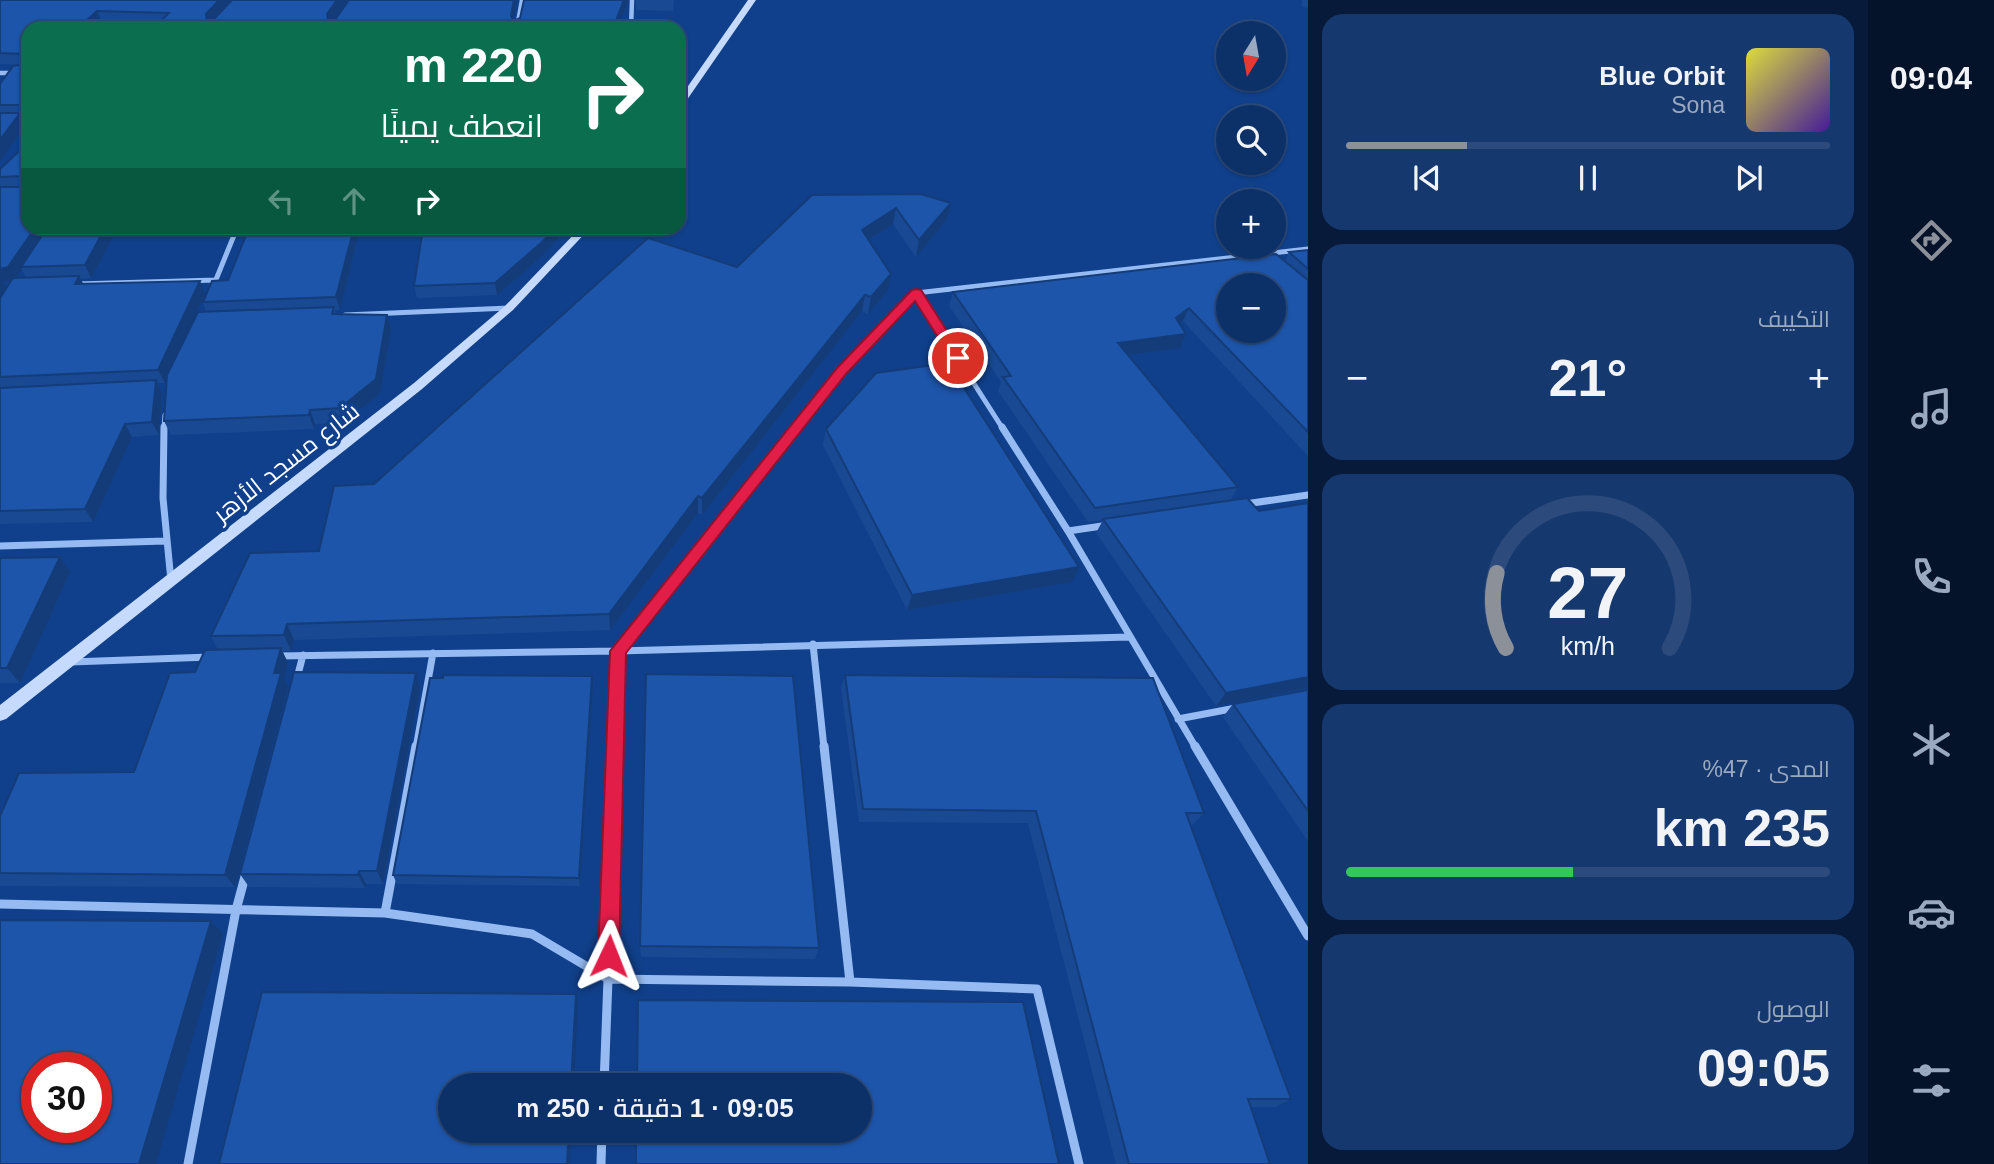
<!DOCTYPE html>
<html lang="ar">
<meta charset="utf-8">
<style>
:root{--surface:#0c3068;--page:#15386e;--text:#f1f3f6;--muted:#9aa9c0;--line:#2c4b7c;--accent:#8c9099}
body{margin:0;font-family:Helvetica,Cairo,sans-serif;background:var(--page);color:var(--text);direction:rtl;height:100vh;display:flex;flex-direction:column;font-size:26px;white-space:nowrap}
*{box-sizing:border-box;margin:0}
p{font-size:23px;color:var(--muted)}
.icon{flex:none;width:38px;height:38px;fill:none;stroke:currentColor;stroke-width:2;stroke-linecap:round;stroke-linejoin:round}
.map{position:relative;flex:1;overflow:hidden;direction:ltr}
.sheet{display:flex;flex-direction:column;gap:14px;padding:14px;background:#071a39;width:560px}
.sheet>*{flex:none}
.banner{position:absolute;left:21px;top:21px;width:665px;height:214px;border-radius:21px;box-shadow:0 2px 5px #0004,0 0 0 2px var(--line);direction:rtl;background:#0b6e4f;color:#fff;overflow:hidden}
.needle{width:46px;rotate:191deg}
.tools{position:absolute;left:1216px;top:21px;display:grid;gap:14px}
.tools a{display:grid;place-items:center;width:70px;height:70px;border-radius:50%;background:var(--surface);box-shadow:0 2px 5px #0004,0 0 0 2px var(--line);font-size:35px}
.speed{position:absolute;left:21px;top:1052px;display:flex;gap:14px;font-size:35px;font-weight:700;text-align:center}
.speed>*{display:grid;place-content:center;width:91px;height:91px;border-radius:50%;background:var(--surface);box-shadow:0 2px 5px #0004,0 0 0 2px var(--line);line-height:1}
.speed .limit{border:10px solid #d22;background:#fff;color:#111}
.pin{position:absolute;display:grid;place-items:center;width:60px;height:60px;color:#fff;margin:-30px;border:4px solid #fff;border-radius:50%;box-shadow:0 2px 7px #0007}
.me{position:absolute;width:77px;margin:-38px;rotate:2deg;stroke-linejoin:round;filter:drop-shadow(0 0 5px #0008)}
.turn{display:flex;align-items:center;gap:24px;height:147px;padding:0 28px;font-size:32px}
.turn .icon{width:91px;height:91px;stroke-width:2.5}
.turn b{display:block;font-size:49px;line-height:60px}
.lanes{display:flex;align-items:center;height:66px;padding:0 28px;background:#0003;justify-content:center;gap:35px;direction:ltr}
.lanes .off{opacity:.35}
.big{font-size:52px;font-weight:600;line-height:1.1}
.sheet .widget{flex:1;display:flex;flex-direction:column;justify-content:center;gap:10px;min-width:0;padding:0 24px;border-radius:21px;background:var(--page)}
.sheet .dial{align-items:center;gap:0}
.dial svg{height:182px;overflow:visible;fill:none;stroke:var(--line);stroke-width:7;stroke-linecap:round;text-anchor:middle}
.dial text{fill:var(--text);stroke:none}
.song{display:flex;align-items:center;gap:21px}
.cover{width:84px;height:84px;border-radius:10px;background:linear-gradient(135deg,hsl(60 70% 55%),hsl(260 70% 35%))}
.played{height:7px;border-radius:4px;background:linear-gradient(90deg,var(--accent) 25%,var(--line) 25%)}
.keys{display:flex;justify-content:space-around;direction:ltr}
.heat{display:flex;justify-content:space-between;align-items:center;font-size:38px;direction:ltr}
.charge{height:10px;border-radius:5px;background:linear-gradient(90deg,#34c759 47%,var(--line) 0)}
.trip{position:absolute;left:438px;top:1073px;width:434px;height:70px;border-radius:35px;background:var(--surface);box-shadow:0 2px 5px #0004,0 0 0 2px var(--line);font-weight:600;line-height:70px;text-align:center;direction:rtl}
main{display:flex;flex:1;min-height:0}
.dock{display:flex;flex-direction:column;width:126px;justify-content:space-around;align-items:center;background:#05132a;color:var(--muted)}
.dock .icon{width:49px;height:49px}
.dock .active{color:var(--accent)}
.dock b{font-size:32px;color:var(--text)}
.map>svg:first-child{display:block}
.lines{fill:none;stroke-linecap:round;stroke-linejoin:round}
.street-far3{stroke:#96bbf2;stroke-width:4.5}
.street-far2{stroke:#96bbf2;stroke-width:5}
.street-far1{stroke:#96bbf2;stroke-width:7}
.street{stroke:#96bbf2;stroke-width:9}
.secondary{fill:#c5dafc;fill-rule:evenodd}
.wall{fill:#194993;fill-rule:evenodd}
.shaded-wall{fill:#143c78}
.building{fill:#1d55ab;stroke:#143c78;stroke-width:2;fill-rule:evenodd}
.route{fill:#e11d48;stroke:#92132f;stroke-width:2}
.labels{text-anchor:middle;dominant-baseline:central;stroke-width:7;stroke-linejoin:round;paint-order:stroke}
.street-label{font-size:24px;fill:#fff;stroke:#10408b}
</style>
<main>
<nav class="dock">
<b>09:04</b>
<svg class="icon active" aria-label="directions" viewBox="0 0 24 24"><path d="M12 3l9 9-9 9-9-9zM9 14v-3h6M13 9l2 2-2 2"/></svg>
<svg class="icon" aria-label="music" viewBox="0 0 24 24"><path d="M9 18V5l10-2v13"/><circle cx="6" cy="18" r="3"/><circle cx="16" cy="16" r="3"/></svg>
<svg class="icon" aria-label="phone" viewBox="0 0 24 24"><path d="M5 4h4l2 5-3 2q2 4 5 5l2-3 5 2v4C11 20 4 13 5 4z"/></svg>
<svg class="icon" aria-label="climate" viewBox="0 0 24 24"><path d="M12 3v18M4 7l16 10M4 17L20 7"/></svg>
<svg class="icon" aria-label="car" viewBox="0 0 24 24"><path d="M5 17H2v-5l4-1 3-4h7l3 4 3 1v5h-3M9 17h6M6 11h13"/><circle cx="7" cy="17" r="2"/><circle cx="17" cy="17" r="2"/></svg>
<svg class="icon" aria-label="filters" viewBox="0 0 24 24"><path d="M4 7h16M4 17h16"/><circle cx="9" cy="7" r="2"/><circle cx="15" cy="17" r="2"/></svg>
</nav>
<section class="sheet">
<div class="widget">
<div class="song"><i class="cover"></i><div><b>Blue Orbit</b><p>Sona</p></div></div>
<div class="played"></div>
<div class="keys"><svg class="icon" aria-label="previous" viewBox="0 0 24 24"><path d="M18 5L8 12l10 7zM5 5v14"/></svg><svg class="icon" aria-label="pause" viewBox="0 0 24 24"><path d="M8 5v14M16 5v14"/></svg><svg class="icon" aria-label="next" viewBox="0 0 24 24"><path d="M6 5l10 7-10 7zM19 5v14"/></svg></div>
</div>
<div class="widget"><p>التكييف</p>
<div class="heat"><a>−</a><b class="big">21°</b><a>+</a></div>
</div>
<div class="widget dial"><svg viewBox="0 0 100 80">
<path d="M14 69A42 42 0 1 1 86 69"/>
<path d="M14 69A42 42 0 0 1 10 36" stroke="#8c9099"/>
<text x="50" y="56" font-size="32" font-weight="700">27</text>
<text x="50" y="72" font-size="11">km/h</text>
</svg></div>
<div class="widget"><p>المدى · 47%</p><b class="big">235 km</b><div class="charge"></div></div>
<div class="widget"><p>الوصول</p><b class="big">09:05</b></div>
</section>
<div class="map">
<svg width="1308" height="1164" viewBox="0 0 1308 1164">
<rect width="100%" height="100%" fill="#10408b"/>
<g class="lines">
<path class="street-far3" d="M517,28L522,0
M631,28L632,0
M0,73H28
M0,121L28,120"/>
<path class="street-far2" d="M215,282L237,228
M77,284L216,280
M916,293L1003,429
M345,315L509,308
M164,429L165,415
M795,429L842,371L916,293L1308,249"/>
<path class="street-far1" d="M164,427L163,498L171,581
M1002,427L1068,531L1196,748
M1245,504L1308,495
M1068,531L1109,525
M0,546L165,541
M813,644L824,748
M278,656L618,651L1129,637
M71,662L210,657
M296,682L303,655
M1178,719L1236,708
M416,748L433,653
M615,748L618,651L797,427"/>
<path class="street" d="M615,746L608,979L850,982L1037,989L1079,1164
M824,746L850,982
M1195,746L1308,936
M0,904L385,913L532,934L608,979L604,1085
M385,913L416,746
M188,1164L236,910L246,873
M601,1164L602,1130"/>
<path class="secondary" d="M748,0H756L682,107L679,108V99Z
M580,228H590L513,310L422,389L6,719L0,721V705L414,383L505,306Z"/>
</g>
<path class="wall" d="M0,0L334,20H514V21L520,18L524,0H629L618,28L157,24L102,22L95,28H28V117H23L26,125L0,161V84L22,65L0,64Z
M636,0H674L673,11L636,10Z
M1302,0H1308V8L1302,7Z
M28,143V228H118L91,278L80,279L83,284L205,294L187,335L206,312L203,302L228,280L249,228H360L340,310H335L336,314L387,315L391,329L380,393L345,422L315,424L314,429L171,435L164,421L166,379L165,383H157L162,394L159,435L132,437L93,522L0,524V169ZM22,270L26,277L17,278ZM11,281L6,288L3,282Z
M921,194L947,219L916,257L893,224L869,240L888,290L868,314L862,311L702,515L698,513L610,630L294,640L291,651H282L288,663L284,679L288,687L235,887L0,886V816L134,772L195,672L218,650L211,636L319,551L374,484L737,267Z
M423,228H568L542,256L497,295L417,298L414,286Z
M1308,250V456L1183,321L1180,324V348L1128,355L1238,487L1230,501L1259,511L1308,503V688L1216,706L1096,533L1103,520L1088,522L998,391L1001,382L949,306L953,292L1285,261L1289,252Z
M826,429L1072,582L907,610L823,445Z
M0,558L70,572L20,683H0Z
M416,673L420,688L383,884H366L365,888L249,887L240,874Z
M845,675L1204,813L1192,825H1190L1291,1099L1276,1107H1251L1270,1164H1116L1028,823L859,822L841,688Z
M593,687L580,886L397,884L393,875Z
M1308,690V841L1223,717L1233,704Z
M640,946L819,948L815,959L641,957Z"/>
<path class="shaded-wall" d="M219,0H232L209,25L207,21L206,14Z
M337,0H347L330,25L327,14Z
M514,0H517L512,27L511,16Z
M624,0H629L618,28H613Z
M97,11L102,22L95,28H78Z
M20,113L26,125L0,161V140Z
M951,203L947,219L916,257L919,240Z
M896,208L893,224L859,246L862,230Z
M35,228H50L21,267L22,270L15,280L3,282L8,291L0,303V269Z
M105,228H118L91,278L85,265Z
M354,228H360L340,310L336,297Z
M556,228H568L542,256L497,295L495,283Z
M891,274L888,290L868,314L871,297Z
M79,276L86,289L75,284Z
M200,281L205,294L165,383L158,370Z
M865,295L862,311L702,515V498Z
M1189,308L1183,321L1169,331L1176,318Z
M387,315L391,329L380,393L345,422L340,408Z
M1186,334L1180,348L1112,357L1118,343Z
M156,380L162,394L159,435L152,422Z
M310,410L315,424L314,429L309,415Z
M125,424L132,437L93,522L85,509Z
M698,496V513L610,630L609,614Z
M60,557L70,572L20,683L7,668Z
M1079,567L1072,582L907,610L912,595Z
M287,624L294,640L291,651L284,635Z
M281,648L288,663L284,679L288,687L235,887L225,875Z
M416,673L420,688L383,884L377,871Z
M592,676L593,687L580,886L579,878Z
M1308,677V687L1307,688L1216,706L1226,693Z
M359,871L366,884L365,888L358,875Z
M211,921L223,934L156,1164H139Z
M576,994L578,1004L574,1085H571Z
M569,1130H571L570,1164H567Z"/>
<path class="building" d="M0,0H219L206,14L207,21L213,20L232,0H337L327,14L328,20H335L349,0H514L511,16L514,21L520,18L524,0H624L613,28H153L169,13L97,11L78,28H28V103L26,105H0V84L13,66L26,64V59L20,57L22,54L0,53Z
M0,113H20L0,140Z
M28,143V228H35L8,267L0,269V187H22L27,182L22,176L0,177V169Z
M921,194L951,203L919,240L896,208L862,230L891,274L871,297L865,295L702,498L698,496L609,614L287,624L284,635L211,636L250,553L319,551L334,486L374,484L648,238L737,267L812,195Z
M47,228H105L85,265L21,267Z
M249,228H354L336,297L203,302L212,281L228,280Z
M423,228H556L541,243L495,283L414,286Z
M1308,250V269L1289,252Z
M1276,254L1308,280V432L1189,308L1176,318L1186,334L1118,343L1238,487L1095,508L1003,377L1011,376L953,292ZM1228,285H1274V331H1228Z
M79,276L75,284L200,281L158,370L0,377V298L13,278Z
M334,307L332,314L387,315L376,379L340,408L310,410L309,415L164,421L167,375L198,312Z
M948,363L1079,567L912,595L826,429L876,373Z
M156,380L152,422L125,424L85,509L0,511V388Z
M1247,498L1259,511L1308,503V677L1226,693L1103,519Z
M60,557L7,668H0V558Z
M281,648L274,673H281L225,875L0,873V816L19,773L134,772L170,673L195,672L205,650Z
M294,672L416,673L377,871H359L358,875L240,874Z
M646,674L793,676L819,948L640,946Z
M443,675L592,676L579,878L393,875L430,678H443Z
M845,675L1153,678L1204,813H1186L1291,1099H1248L1270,1164H1129L1036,811L863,809Z
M1308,690V811L1233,704Z
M0,920L211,921L139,1164H0ZM37,1068H96V1127H37Z
M262,992L576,994L571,1085H450V1130H569L567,1164H219Z
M638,1000L1023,1002L1059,1164H636V1130H859V1085H637Z"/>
<path class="route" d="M916,289L921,290L964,358L962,361H953L915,301L846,374L626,653L619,956L616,963L609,967L601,963L598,956L610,651L837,368L912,290Z"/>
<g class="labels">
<g class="street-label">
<text transform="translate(286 462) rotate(-38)">شارع مسجد الأزهر</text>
</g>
</g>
</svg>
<div class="tools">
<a><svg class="needle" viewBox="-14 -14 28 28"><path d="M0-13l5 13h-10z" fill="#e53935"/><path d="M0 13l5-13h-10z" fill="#9aa9c0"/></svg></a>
<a><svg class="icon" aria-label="search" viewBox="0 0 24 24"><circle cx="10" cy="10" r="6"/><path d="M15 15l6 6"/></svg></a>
<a>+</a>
<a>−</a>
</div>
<div class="speed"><div class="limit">30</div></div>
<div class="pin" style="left:958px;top:358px;background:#d93025"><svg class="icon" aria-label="arrive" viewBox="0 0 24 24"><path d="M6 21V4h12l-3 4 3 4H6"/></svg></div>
<svg class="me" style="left:609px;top:956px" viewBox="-20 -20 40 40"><path d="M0-17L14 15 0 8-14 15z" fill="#e11d48" stroke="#fff" stroke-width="4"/></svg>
<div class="trip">09:05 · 1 دقيقة · 250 m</div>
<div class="banner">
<div class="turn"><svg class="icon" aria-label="right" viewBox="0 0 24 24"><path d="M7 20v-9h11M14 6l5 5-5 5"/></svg><div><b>220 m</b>انعطف يمينًا</div></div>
<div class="lanes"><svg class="icon off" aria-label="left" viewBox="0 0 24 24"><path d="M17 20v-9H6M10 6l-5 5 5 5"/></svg><svg class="icon off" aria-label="ahead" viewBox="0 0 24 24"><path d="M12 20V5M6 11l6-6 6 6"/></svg><svg class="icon" aria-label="right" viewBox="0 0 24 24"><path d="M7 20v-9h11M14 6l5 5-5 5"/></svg></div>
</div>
</div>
</main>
